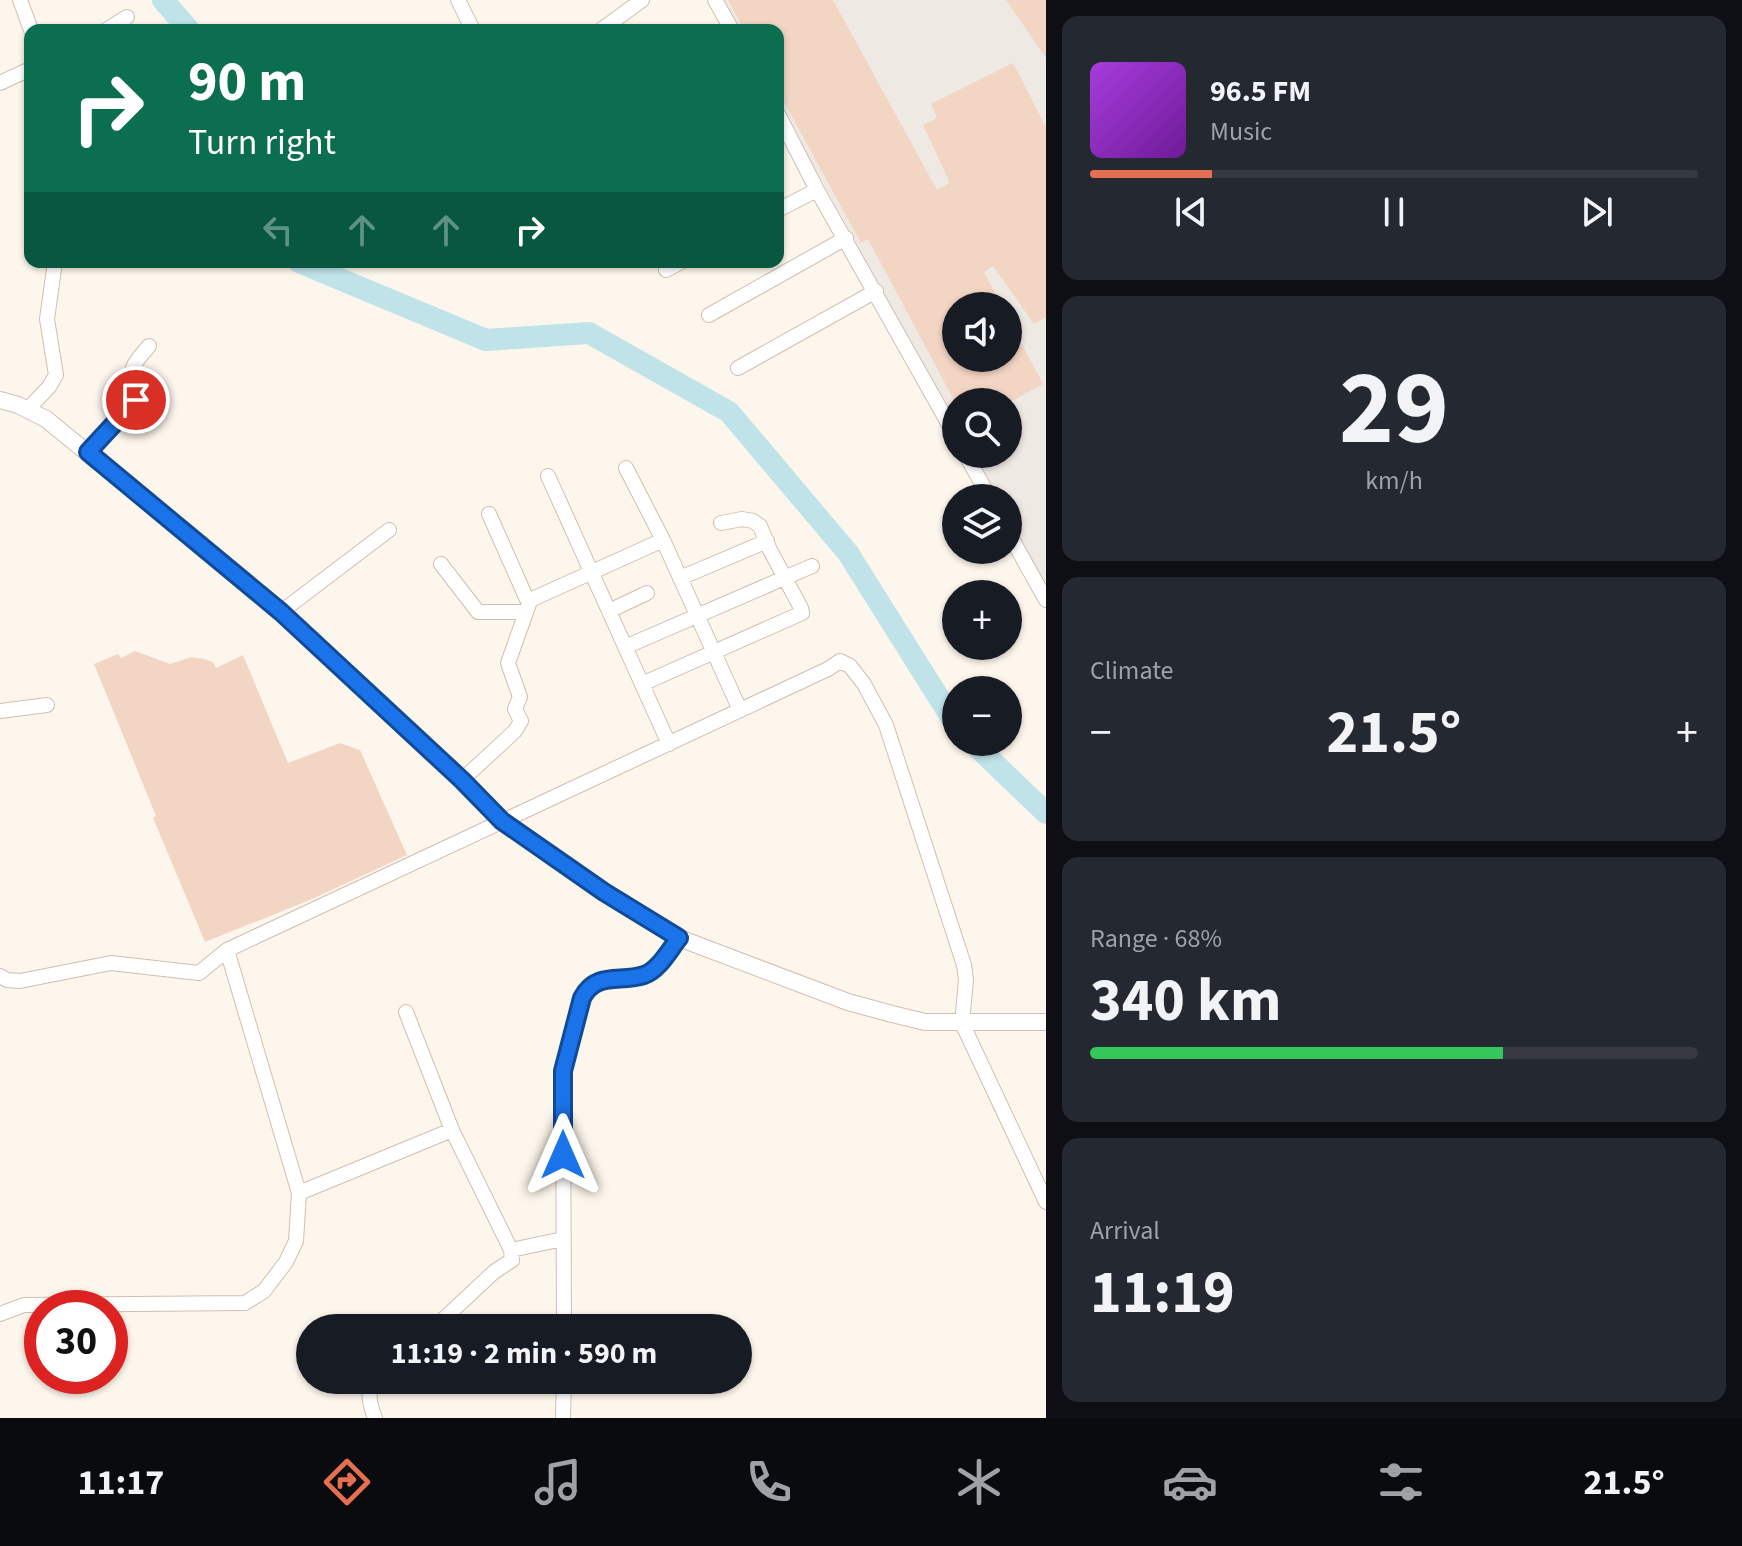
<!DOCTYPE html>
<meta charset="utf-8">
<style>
:root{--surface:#171b24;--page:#242831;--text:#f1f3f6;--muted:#9ea1a6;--line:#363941;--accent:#e76f51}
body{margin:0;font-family:"Source Sans 3",sans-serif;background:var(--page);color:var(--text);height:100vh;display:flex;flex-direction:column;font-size:30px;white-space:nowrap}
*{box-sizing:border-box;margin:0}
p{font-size:26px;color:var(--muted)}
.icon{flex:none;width:44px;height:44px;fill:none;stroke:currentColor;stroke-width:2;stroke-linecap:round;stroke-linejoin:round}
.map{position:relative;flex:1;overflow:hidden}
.drawer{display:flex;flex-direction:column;gap:16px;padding:16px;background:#0d0f14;width:696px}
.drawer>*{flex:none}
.guide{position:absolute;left:24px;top:24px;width:760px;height:244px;border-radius:16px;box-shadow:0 2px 6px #0004;background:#0b6e4f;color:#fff;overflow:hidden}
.buttons{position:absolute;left:942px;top:292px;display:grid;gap:16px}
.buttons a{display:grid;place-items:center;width:80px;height:80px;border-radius:50%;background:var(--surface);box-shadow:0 2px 6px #0004;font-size:40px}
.speed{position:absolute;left:24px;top:1290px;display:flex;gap:16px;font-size:40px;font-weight:700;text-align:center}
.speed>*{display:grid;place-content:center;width:104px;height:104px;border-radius:50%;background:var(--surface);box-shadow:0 2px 6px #0004;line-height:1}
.speed .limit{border:12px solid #d22;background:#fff;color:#111}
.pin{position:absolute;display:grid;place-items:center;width:68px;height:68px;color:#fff;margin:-34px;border:4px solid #fff;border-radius:50%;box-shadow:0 2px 8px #0007}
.me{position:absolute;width:88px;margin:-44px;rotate:0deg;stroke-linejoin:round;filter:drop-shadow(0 0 6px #0008)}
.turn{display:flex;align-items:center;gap:28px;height:168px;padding:0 32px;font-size:36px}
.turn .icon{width:104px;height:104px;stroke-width:2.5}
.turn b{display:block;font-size:56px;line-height:68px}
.lanes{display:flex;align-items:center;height:76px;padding:0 32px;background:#0003;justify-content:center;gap:40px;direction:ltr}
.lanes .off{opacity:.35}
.big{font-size:60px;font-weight:700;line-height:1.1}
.drawer .widget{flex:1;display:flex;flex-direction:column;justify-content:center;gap:12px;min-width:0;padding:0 28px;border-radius:16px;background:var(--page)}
.drawer .dial{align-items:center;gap:0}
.dial b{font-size:104px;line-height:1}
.song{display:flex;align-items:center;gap:24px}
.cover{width:96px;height:96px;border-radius:12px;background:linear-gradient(135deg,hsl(280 70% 55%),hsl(280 70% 35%))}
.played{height:8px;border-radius:4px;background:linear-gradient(90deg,var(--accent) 20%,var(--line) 20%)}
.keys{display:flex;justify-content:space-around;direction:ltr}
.heat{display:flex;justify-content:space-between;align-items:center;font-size:44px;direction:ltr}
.charge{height:12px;border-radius:6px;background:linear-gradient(90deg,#34c759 68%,var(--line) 0)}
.trip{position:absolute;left:296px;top:1314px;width:456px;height:80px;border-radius:40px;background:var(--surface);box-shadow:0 2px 6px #0004;font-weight:700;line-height:80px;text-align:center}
.tabs{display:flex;height:128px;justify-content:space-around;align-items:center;background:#090b0e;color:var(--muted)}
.tabs .icon{width:56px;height:56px}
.tabs .current{color:var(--accent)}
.tabs b{font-size:36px;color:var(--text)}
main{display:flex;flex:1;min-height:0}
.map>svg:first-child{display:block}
.industrial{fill:#efe9e4;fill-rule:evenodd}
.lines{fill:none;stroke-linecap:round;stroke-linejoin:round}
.river{stroke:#bfe3e8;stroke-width:22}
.building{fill:#f3d5c3}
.minor-casing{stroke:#d1beb0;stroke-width:16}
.tertiary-casing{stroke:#d1beb0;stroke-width:18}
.minor{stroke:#fff;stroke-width:14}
.tertiary{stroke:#fff;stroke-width:16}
.route-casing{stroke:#114b97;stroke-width:20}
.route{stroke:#1a73e8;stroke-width:14}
</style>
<main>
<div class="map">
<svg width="1046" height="1418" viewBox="0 0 1046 1418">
<rect width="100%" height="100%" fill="#fdf6ec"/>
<path class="industrial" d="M723,0H1046V588L1008,519V498H996L972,454H1008V402H956V425L778,101V30H739ZM956,306H1008V358H956Z"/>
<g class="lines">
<path class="river" d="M163,0L189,30
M299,262L486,340L589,333L729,412L848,553L956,725
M972,742L1046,813"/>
</g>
<path class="building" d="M728,0H833L937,190L950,183L923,125L937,118L931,104L1013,63L1046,127V317L1034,324L993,266L984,272L1002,306H956V358H1008V318L1043,384L1010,402H955L868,239L861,243L778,91V30H744Z
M1006,0H1046V58Z
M135,651L170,664L191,657L204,659L213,662L216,668L243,655L288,763L340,743L360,750L407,855L310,900L205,942L153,818L156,816L94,664L118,654L121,658Z"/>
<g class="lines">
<defs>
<path id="minor" d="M20,0L31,30
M458,0L473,30
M715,0L732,30
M106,30L127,17
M601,30L642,0
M0,83L30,69
M778,114L817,190L956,437
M778,210L817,190
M666,270L681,262
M709,315L846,238
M738,368L876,291
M28,409L49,387L56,375L47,319L55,262
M88,452L135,402C139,370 119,379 149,346
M965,454L990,498
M626,468L663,540L740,710
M548,476L669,744
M1008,532L1046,600
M441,564L478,612H525
M680,578L767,541
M528,601L663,540
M609,611L647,593
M281,612L389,530
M625,647L812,566
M642,684L802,613L801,608L769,548L760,526L753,521L742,519L721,523
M0,711L47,705
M462,780L515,731L521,721L515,709L520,697L508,663L529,604L489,514
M0,976L7,980L20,981L111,963L199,973L227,950
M406,1012L452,1130L511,1250
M299,1193L452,1130
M0,1314L24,1305L245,1303L264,1291L286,1262L296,1241L299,1193L227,950L828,669L840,661L850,666L864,684L886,725L964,965L966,980L962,1023L1046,1202
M434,1328L494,1272L512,1260L511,1250L563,1239
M564,1328L563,1071L582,998C596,971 620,983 644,975C659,970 670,949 679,938
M374,1380C366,1391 370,1406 375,1418
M563,1418L564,1380"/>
<path id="tertiary" d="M0,400L18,405L46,419L272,604L462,780L502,821L604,892L679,938L848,1002L892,1014L925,1022H1046"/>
</defs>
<use href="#minor" class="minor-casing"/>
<use href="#tertiary" class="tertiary-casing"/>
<use href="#minor" class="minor"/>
<use href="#tertiary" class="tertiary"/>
</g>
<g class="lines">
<defs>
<path id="route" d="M136,400L88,452L281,612L462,780L502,821L604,892L679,938C670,949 659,970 644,975C620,983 596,971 582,998L563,1071V1155"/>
</defs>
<use href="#route" class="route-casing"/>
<use href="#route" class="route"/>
</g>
</svg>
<div class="buttons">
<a><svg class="icon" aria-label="sound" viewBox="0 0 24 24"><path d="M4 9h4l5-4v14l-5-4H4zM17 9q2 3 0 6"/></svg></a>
<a><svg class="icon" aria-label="search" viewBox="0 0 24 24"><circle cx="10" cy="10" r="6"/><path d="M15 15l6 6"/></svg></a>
<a><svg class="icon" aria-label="layers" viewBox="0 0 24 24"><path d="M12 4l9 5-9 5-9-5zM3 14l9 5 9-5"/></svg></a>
<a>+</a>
<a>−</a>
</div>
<div class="speed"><div class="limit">30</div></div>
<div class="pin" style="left:136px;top:400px;background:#d93025"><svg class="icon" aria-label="arrive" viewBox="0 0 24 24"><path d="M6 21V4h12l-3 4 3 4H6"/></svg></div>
<svg class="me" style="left:563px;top:1155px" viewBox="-20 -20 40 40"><path d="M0-17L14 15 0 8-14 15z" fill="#1a73e8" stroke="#fff" stroke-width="4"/></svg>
<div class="trip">11:19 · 2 min · 590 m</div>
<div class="guide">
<div class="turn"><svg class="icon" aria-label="right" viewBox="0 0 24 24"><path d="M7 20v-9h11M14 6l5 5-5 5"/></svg><div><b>90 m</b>Turn right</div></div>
<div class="lanes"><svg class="icon off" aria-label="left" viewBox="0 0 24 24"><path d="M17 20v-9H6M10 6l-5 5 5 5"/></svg><svg class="icon off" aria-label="ahead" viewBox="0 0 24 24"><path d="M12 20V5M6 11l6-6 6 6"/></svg><svg class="icon off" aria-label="ahead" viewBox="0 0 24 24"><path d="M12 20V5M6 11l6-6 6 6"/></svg><svg class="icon" aria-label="right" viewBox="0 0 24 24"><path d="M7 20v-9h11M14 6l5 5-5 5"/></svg></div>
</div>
</div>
<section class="drawer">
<div class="widget">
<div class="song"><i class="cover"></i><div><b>96.5 FM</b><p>Music</p></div></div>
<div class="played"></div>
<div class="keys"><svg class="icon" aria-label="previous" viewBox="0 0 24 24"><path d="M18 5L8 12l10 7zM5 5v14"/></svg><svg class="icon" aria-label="pause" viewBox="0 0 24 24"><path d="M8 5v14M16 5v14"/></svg><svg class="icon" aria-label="next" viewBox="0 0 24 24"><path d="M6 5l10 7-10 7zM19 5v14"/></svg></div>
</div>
<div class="widget dial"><b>29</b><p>km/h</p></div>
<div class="widget"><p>Climate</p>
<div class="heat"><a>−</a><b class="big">21.5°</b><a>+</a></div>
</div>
<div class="widget"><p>Range · 68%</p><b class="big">340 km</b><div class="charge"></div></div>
<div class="widget"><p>Arrival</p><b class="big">11:19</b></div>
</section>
</main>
<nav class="tabs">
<b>11:17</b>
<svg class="icon current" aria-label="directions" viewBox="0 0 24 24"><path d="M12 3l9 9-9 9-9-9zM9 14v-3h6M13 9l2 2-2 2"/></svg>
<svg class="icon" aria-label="music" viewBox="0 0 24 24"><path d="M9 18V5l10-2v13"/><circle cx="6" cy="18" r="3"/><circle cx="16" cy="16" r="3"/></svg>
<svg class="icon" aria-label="phone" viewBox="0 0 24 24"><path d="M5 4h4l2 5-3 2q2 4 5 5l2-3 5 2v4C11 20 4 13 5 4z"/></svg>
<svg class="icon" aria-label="climate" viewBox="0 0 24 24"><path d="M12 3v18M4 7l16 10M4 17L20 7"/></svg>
<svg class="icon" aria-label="car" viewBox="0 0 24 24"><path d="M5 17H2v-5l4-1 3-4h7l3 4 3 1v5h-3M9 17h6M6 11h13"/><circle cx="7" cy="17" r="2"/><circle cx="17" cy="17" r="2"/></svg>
<svg class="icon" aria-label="filters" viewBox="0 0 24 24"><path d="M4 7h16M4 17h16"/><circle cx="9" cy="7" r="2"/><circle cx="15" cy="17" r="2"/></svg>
<b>21.5°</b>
</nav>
